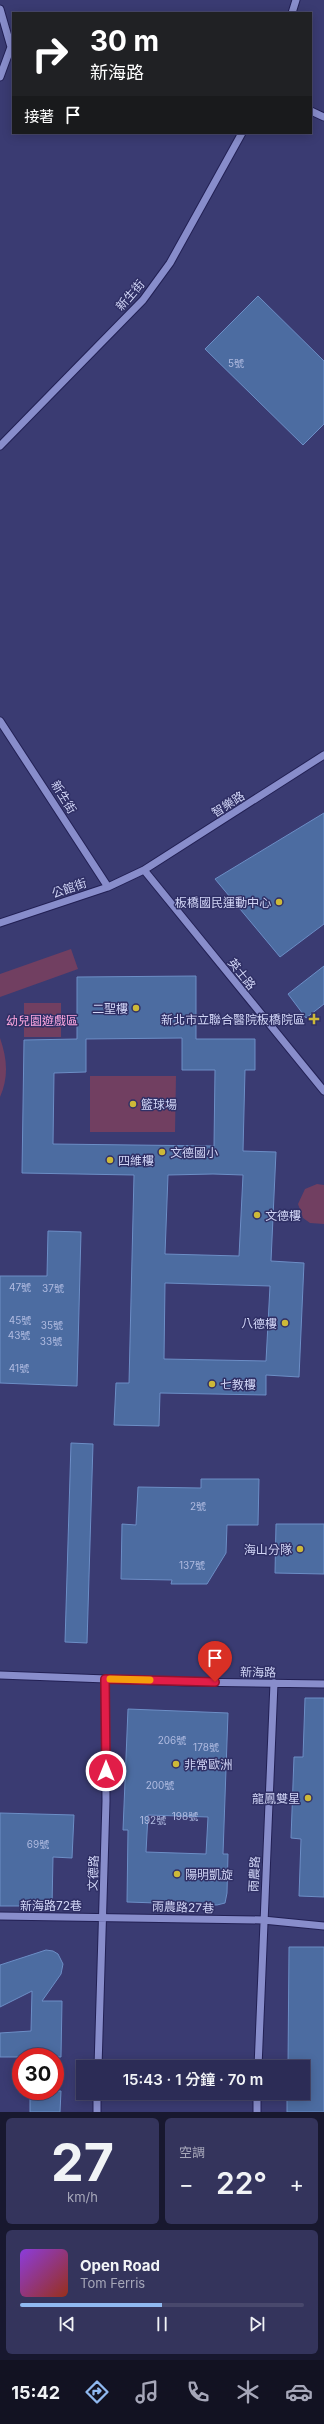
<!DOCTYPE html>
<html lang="zh-TW">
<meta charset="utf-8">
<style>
:root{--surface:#2c2c56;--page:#34345c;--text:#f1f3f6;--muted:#a6a7b9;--line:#48486c;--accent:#90b9f0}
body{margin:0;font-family:Inter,"Noto Sans TC",sans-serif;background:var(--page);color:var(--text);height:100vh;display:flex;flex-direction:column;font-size:15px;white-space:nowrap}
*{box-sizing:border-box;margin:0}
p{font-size:13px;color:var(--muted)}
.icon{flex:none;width:22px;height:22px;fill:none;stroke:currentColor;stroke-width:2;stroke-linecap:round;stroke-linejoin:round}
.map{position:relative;height:2112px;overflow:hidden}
.sheet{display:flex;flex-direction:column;gap:6px;padding:6px;background:#18182f;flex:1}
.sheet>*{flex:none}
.hud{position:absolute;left:12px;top:12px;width:300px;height:122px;border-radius:0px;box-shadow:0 2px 10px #0003,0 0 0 1px var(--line);background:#202124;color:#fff;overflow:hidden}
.speed{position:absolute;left:12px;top:2048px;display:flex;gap:8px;font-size:20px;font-weight:700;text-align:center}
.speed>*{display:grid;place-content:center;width:52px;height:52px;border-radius:50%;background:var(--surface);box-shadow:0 2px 10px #0003,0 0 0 1px var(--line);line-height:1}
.speed .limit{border:6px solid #d22;background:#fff;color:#111}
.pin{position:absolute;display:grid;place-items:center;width:34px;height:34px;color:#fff;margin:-41px -17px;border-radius:50% 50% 50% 0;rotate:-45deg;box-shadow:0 0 4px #0007}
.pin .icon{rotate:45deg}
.me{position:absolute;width:44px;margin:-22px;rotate:0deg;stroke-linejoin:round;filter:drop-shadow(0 0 3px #0008)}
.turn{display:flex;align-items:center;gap:14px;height:84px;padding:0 12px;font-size:18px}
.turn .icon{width:52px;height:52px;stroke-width:2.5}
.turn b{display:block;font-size:28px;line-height:34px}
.then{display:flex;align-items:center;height:38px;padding:0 12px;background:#0003;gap:8px;font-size:15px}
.big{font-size:30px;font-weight:600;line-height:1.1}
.sheet .tile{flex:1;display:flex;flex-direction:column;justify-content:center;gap:6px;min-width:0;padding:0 14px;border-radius:6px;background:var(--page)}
.sheet .dial{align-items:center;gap:0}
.dial b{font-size:52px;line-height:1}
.song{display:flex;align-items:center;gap:12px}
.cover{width:48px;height:48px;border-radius:6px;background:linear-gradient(135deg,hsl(270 70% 55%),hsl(10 70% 35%))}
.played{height:4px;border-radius:2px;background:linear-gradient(90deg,var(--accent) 50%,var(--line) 50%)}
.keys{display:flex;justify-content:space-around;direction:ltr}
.heat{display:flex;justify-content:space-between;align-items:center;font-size:22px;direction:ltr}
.sheet .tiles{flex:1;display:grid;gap:6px;grid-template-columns:1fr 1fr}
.tile:last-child{grid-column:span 2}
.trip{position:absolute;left:76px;top:2060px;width:234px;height:40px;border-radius:0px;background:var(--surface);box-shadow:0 2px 10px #0003,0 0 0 1px var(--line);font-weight:600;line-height:40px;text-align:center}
.tab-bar{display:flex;height:64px;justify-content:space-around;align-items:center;background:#121222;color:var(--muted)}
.tab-bar .icon{width:28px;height:28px}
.tab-bar .selected{color:var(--accent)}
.tab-bar b{font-size:18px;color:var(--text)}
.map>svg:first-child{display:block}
.green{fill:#713f61}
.building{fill:#4c6ca1;stroke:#6c8ec6;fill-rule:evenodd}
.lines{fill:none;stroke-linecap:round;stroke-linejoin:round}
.minor-casing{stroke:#222054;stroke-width:9}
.minor{stroke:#888dcb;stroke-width:7}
.route-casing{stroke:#92132f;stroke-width:10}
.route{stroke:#e11d48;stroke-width:7}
.slow{stroke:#f59e0b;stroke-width:7}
.poi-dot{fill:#cdb938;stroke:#303066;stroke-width:1.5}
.labels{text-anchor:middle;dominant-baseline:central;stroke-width:3;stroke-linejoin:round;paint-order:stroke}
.number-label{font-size:10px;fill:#b0bbe1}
.street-label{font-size:12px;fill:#d1d5f6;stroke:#303066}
.poi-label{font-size:12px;fill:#d1d5f6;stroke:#303066;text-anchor:start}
.park-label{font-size:12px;fill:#fca6df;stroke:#303066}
</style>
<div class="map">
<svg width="324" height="2112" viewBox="0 0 324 2112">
<rect width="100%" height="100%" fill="#3a3b72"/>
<path class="green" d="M71,949L78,969L0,997V974Z
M24,1003H61V1037H24Z
M0,1038C7,1058 9,1077 0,1097Z
M90,1076H176L175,1132H90Z
M317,1184L324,1185V1224L310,1223L303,1218L298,1204L305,1189Z"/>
<path class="building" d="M258,296L324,361V424L303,445L205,349Z
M324,813V924L280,957L215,879Z
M324,966V1004L306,1018L288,994Z
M196,976V1039H255V1070H245L243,1151L276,1152L271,1261L304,1263L299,1377L266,1375V1395L160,1393L159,1426L114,1425L116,1383H129L134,1175L22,1173L24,1040L77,1039V977ZM182,1038V1070H215L214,1146L53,1144L54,1073L86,1072V1039ZM213,1174L243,1175L239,1256L165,1254L168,1175ZM165,1283L270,1286L266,1361L164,1359Z
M48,1231L81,1232L77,1386L0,1383V1276H47Z
M71,1443L93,1444L87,1643L65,1642Z
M201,1479H259L258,1525H227L226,1553L207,1584H171L172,1580L121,1579L122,1524L136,1525L138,1487L201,1488Z
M276,1524H324V1574L275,1573Z
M305,1698H324V1897L299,1896L301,1839L291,1838L294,1757H303Z
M128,1709L228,1713L223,1854H228L227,1893L225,1903L217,1905L127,1902L128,1830H123ZM148,1815L208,1817L206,1854L146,1852Z
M0,1813L74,1815L72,1858L53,1857L52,1906H0Z
M289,1947H324V2112H287V2093H303V2067H288Z
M46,1950L53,1951L58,1954L63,1964L61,1974L42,2001H62L61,2057H0V2033L31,2031L32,1991L0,2007V1965Z
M30,2091H61L60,2112H30Z"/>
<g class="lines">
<defs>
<path id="minor" d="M0,9L11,47L0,77
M292,13L296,0
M311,111L324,117
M0,446L143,300L170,263L242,133
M0,721L108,887
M144,870L324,1091
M0,923L108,887L144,870L324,755
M0,1675L186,1682L324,1684
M0,1916L263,1920L324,1926
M98,2067L106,1801L105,1679
M258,2067L274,1683
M97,2112V2093
M257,2112V2093"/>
</defs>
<use href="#minor" class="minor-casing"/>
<use href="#minor" class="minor"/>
</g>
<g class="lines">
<defs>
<path id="route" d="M106,1771L105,1679L215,1682"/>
</defs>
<use href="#route" class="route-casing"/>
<use href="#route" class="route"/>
<path class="slow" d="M110,1679L150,1680"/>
</g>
<g class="poi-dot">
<circle cx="279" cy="902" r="4"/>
<circle cx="136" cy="1008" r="4"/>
<path d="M312 1013h4v4h4v4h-4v4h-4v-4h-4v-4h4z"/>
<circle cx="133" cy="1104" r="4"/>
<circle cx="162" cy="1152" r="4"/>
<circle cx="110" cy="1160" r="4"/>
<circle cx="257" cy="1215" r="4"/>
<circle cx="285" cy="1323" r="4"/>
<circle cx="212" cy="1384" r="4"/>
<circle cx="300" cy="1549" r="4"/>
<circle cx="176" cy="1764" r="4"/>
<circle cx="308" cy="1798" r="4"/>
<circle cx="177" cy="1874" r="4"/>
</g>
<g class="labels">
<g class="number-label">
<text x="236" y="363">5號</text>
<text x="20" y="1287">47號</text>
<text x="53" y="1288">37號</text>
<text x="20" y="1320">45號</text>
<text x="52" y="1325">35號</text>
<text x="19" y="1335">43號</text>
<text x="51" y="1341">33號</text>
<text x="19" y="1368">41號</text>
<text x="198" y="1506">2號</text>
<text x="192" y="1565">137號</text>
<text x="172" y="1740">206號</text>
<text x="206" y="1747">178號</text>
<text x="160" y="1785">200號</text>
<text x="185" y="1816">198號</text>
<text x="153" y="1820">192號</text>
<text x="38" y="1844">69號</text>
</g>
<g class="street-label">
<text transform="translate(130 295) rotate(-49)">新生街</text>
<text transform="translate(64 797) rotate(58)">新生街</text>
<text transform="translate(228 804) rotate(-33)">智樂路</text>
<text transform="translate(69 888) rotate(-19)">公館街</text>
<text transform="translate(242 974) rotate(51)">英士路</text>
<text transform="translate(258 1672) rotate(1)">新海路</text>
<text transform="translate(93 1873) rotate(-88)">文德路</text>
<text transform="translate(254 1874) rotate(-87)">雨農路</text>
<text x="51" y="1905">新海路72巷</text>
<text transform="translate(183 1907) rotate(2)">雨農路27巷</text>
</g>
<g class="poi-label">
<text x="271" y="902" text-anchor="end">板橋國民運動中心</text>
<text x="128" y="1008" text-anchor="end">二聖樓</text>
<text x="305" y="1019" text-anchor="end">新北市立聯合醫院板橋院區</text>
<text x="141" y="1104">籃球場</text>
<text x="170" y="1152">文德國小</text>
<text x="118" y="1160">四維樓</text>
<text x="265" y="1215">文德樓</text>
<text x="277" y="1323" text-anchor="end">八德樓</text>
<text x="220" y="1384">七教樓</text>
<text x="292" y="1549" text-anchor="end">海山分隊</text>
<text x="184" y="1764">非常歐洲</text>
<text x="300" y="1798" text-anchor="end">龍鳳雙星</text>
<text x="185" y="1874">陽明凱旋</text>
</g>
<g class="park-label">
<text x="42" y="1020">幼兒園遊戲區</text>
</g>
</g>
</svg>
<div class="speed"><div class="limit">30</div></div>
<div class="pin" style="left:215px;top:1682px;background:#d93025"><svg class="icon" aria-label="arrive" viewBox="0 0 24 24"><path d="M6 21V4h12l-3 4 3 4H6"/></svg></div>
<svg class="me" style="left:106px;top:1771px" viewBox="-20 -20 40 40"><circle r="17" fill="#e11d48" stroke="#fff" stroke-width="3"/><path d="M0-11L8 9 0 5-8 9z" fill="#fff"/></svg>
<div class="trip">15:43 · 1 分鐘 · 70 m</div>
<div class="hud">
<div class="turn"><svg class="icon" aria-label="right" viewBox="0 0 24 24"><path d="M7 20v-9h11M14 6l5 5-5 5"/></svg><div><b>30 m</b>新海路</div></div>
<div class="then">接著<svg class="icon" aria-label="arrive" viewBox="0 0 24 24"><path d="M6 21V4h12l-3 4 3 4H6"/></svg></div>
</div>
</div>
<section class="sheet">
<div class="tiles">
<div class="tile dial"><b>27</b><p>km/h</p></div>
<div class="tile"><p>空調</p>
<div class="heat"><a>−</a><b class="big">22°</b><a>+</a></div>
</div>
<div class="tile">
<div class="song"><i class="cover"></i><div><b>Open Road</b><p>Tom Ferris</p></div></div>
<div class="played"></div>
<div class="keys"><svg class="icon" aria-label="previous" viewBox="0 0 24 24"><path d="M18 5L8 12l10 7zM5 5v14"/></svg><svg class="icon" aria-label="pause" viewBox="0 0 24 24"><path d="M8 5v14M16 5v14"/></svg><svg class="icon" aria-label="next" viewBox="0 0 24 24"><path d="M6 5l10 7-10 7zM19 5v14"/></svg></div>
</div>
</div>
</section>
<nav class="tab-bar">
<b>15:42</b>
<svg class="icon selected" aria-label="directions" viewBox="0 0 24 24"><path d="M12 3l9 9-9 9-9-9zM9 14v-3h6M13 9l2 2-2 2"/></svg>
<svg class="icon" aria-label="music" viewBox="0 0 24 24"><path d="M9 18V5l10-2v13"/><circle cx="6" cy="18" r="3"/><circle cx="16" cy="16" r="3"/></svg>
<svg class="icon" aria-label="phone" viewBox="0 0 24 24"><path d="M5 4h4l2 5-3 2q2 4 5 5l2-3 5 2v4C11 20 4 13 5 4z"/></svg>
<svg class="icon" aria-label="climate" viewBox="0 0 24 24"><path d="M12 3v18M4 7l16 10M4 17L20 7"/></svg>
<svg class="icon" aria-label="car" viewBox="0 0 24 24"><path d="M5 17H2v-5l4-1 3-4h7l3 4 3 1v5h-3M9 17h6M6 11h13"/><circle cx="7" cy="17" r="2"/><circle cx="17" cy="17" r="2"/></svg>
</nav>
